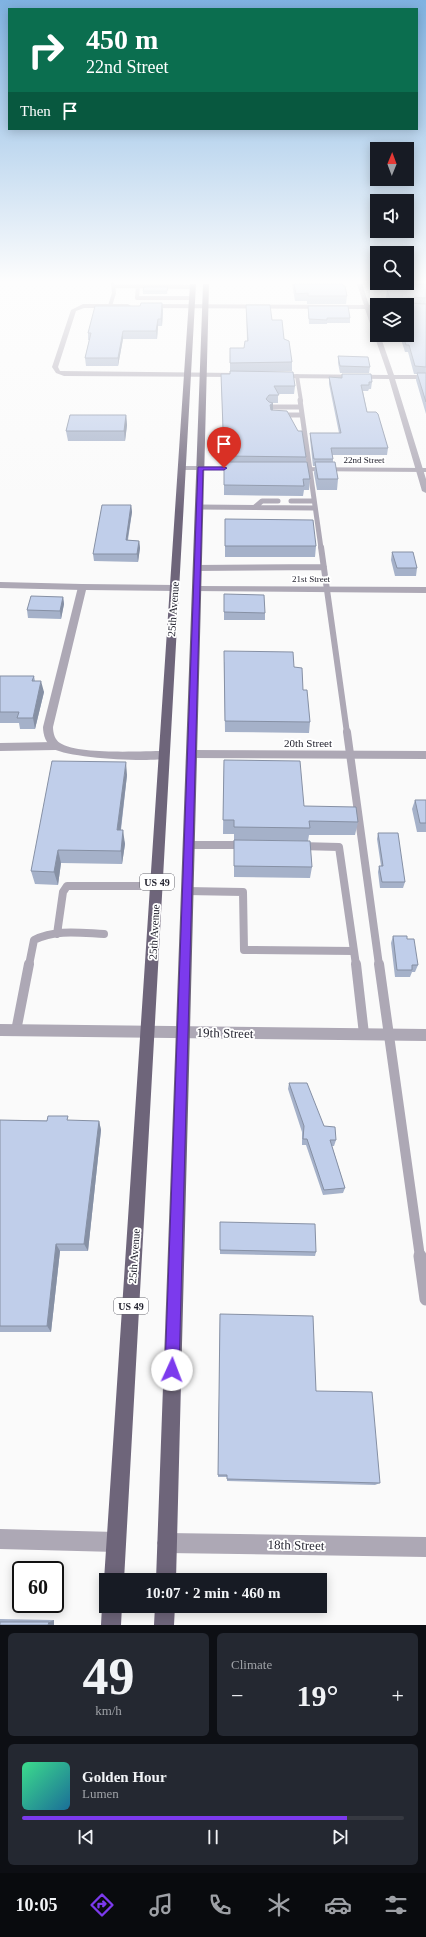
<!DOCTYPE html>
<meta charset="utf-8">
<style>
:root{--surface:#171b24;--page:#242831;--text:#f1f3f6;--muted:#9ea1a6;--line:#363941;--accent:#7c3aed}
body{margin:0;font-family:Georgia,serif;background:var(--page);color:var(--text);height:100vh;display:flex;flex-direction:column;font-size:15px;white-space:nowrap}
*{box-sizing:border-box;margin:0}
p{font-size:13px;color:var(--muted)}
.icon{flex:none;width:22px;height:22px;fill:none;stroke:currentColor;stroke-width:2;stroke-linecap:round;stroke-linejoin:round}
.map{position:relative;height:1625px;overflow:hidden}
.panel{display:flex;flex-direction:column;gap:8px;padding:8px;background:#0d0f14;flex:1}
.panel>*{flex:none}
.top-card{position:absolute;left:8px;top:8px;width:410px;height:122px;border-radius:0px;box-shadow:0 2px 10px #0003;background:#0b6e4f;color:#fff;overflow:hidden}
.needle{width:26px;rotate:1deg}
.buttons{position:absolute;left:370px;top:142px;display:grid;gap:8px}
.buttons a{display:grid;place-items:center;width:44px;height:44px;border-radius:0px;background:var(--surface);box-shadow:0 2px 10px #0003;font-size:20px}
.speed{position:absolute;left:12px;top:1561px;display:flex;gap:8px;font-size:20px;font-weight:700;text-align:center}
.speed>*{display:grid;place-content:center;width:52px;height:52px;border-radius:50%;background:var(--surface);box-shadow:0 2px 10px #0003;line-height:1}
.speed .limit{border:2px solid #111;border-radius:6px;background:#fff;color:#111}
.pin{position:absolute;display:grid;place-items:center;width:34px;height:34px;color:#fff;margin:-41px -17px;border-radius:50% 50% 50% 0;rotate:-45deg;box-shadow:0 0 4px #0007}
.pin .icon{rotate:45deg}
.me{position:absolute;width:44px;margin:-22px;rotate:2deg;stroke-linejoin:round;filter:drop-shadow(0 0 3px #0008)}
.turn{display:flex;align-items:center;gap:14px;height:84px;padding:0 12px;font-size:18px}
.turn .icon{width:52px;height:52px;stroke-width:2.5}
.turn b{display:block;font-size:28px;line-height:34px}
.then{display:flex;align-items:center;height:38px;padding:0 12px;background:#0003;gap:8px;font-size:15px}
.big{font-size:30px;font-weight:700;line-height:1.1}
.panel .card{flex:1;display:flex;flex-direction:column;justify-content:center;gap:6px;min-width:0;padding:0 14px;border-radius:6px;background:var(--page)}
.panel .dial{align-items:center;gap:0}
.dial b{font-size:52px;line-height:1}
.song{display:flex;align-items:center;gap:12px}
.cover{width:48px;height:48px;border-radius:6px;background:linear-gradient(135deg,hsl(150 70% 55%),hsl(200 70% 35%))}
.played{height:4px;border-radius:2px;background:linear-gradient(90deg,var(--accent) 85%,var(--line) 85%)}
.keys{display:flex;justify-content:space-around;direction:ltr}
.heat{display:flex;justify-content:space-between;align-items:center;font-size:22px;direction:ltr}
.panel .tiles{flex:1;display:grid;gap:8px;grid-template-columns:1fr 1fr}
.card:last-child{grid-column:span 2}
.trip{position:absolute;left:99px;top:1573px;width:228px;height:40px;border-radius:0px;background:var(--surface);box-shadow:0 2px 10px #0003;font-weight:700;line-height:40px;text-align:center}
.menu{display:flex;height:64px;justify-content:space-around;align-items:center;background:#090b0e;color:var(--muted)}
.menu .icon{width:28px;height:28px}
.menu .active{color:var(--accent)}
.menu b{font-size:18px;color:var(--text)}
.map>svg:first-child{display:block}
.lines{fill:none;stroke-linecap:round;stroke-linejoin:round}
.service-far5{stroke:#ada8b5;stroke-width:4}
.service-far4{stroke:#ada8b5;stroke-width:5}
.service-far3{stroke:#ada8b5;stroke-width:6}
.service-far2{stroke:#ada8b5;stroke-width:8}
.service-far1{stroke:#ada8b5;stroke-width:10}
.service{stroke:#ada8b5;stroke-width:13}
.minor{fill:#ada8b5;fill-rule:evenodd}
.tertiary{fill:#ada8b5;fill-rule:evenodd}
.primary{fill:#6e657a;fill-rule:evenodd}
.wall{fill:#a5b1c9}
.shaded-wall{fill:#8690a4}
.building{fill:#c0ceea;stroke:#8690a4}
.route{fill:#7c3aed;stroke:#51269a}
.labels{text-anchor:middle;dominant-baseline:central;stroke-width:3.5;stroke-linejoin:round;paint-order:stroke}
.far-street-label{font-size:9px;fill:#242430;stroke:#fff}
.shield{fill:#fff;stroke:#66666e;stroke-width:1}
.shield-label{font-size:10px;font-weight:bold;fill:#242430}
.street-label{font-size:11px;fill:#242430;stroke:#fff}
.near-street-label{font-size:13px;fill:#242430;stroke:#fff}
</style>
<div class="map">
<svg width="426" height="1625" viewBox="0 0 426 1625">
<rect width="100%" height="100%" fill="#fafafa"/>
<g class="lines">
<path class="service-far5" d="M113,286L193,287
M138,286L137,298H192
M110,306L114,293L113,284
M297,376L301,401"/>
<path class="service-far4" d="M300,400L321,548
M270,407H301
M280,415H301
M291,501H314
M198,507L315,508
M255,507L262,501H278"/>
<path class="service-far3" d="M321,547L347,733
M196,568L324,567
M0,585L82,587"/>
<path class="service-far2" d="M347,732L379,965
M0,747L55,746
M188,845H244
M186,891L243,892L244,950L354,951L339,847L300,846
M57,934L63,892L67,886H157
M354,951L356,965
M29,965L34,940C56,929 81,933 104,934"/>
<path class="service-far1" d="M356,964L364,1034
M379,964L420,1257
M16,1031L29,964"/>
<path class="service" d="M420,1256L426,1299"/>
<path class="minor" d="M357,284H362L369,305H377V309H370L377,328V335H380L394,375H426V379H395L426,479V493L422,491L389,379L280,378L277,376L280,374L388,375L365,309L148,308L145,306L148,304L364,305Z
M83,304H128L131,306L128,308H84L76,311L58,367L60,371L236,373L239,375L236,377L64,376L56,373L52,367L71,310Z
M82,584L175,585L179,588L175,591L86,590L53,727C53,733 55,740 60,743C79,755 140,751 164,751L169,755L168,758C151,763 69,758 54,749C46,744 43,735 43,727L78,587Z
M196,586L426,587V593L193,591L192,589Z
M191,750L426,751V759L191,758L186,754Z
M0,1529L116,1532L123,1535L126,1542L123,1549L116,1552L0,1549Z
M167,1533L426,1537V1557L167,1553L160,1550L157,1543L160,1536Z"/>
<path class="tertiary" d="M179,466H237L241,468L237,470H182L178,468Z
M292,467L426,468V472L295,471L291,469Z
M0,1024L426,1029V1041L0,1036Z"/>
<path class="primary" d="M190,284H196L124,1580H106V1584L104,1580Z
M203,284H209L176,1580H156Z
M105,1599L106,1606H122L121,1625H101L102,1606Z
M155,1606H175L174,1625H154Z"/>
</g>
<path class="wall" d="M292,284H343L347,296L346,304H307V301H295Z
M388,284H426V414L416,380L417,374H414L408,352H405L400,336H397L396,335H407V305H389L386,297Z
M168,287L167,294H143V291Z
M246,305L272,320L284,339L292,362V371H260L295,386L294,394H278V403H273V410L306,457V462L310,479L309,490H304L303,496L224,495V462L221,374H230V348H244L247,341Z
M308,306L350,318V323H327V324H309Z
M163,310L162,326H158L157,339H123L118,366H86L85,358L89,340H88V333Z
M338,356L370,367L369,373H340L338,363Z
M342,374L372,382L371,389H369L368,391H363L367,412L388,448L387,455H332L333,459V462L338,479L337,490H317L314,473L315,466H313L310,439V433H339L329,384V377L341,378Z
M126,415L127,425L125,441H68L66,431Z
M131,505L132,512L128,540L139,541L140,548L138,562L94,561L93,554Z
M225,519L316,546L315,557H225Z
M392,552L417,568L416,576H395L391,560Z
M224,594L265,613V620H224Z
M63,597L64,604L61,619L28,618L27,610Z
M224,662L294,667L303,690L310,722L309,733L225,732Z
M0,676H34L35,681L44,692L35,729H20L19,723H0Z
M224,760L304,806L358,822L355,835H309L308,841L234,840V834H223Z
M127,775L121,830L125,844L122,864L61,863L58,885L35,884L31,871Z
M415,800H426V832H417L412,809Z
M378,833L405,882L403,888H380L378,872L379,866H381L377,839Z
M234,851L312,867L310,878L234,877Z
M393,936L407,939L418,965L415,972H412L410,977H395L391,943Z
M289,1083L324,1126L336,1140L334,1146H332L345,1188L343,1193L323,1195L306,1145H302V1132L288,1089Z
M0,1120L99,1121L101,1130L88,1251H60L51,1332H0Z
M220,1222L316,1252L315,1256L220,1254Z
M220,1314L316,1391L380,1483L375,1485L227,1481V1477H218Z
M0,1619L54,1620V1625H0Z"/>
<path class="shaded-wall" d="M162,303L163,310L162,326L161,319Z
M158,319V326L157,339L156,331Z
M123,331V339L118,366V358Z
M273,403V411L269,413L270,405Z
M126,415L127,425L125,441L124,431Z
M131,505L132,512L126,548V540Z
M139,541L140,548L138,562L137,554Z
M63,597L64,604L61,619L60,611Z
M41,681L44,692L35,729L33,718Z
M126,762L127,775L119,843L117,830Z
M123,830L125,844L122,864L121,851Z
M58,850L61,863L58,885L54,872Z
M99,1121L101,1130L88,1251L84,1244Z
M56,1244L60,1251L51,1332L47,1326Z
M54,1620V1625H48L49,1622Z"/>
<path class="building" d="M294,284H343V286H345L347,296H308V293L296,294Z
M388,284H426V298L408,297L407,303L426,304V367L415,366L409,345H406L403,335H407V305H392L387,290H390Z
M144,287H168L167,291H143Z
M141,303H162L161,319H158L156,331H123L118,358H85L91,333H88L95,306H140Z
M246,305H270L272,320H282L284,339L289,341L292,362L230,363V348H244L245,341H248Z
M308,306H348L350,318H327V320L309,319Z
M338,356L368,357L370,367L340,366Z
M230,371L293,372L295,386H274L279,395H269L266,399L269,402L273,403L270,405L271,410L287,411L298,431H302L306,457L224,456L221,374H230Z
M417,373H426V402Z
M342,374H371L372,382H369V385H361L367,412H376L378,414L388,448H331L333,459H314L310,433H341L329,377L342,378Z
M70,415H126L124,431H66Z
M224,462H307L310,479H303L304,486L224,485Z
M315,462H335L338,479H318Z
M102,505H131L126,540L139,541L137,554H93Z
M225,519L313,520L316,546H225Z
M392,552H413L417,568H397Z
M224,594L264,595L265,613L224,612Z
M31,596L63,597L60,611L27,610Z
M224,651L293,652L294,667L302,668L303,690H307L310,722L225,721Z
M0,676H34L32,681H41L33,718H17L19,712H0Z
M224,760L300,761L304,806L356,807L358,822L309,821L310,828L234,827V820H223Z
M52,761L126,762L117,830H123L121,851L58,850L54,872L31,871Z
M415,800H426V823H420Z
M378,833H398L405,882H382L379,866H383Z
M234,840L310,841L312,867L234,866Z
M393,936H407V939H414L418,965H412V970H397Z
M289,1083H307L324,1126L335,1127L336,1140H330L345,1188L324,1190L307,1139H303L304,1126Z
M48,1116H68L67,1120L99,1121L84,1244H56L47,1326H0V1120L47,1121Z
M220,1222L315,1224L316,1252L220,1250Z
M220,1314L313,1316L316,1391L372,1392L380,1483L227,1479V1475H218Z
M0,1622H49L48,1625H0Z"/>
<linearGradient id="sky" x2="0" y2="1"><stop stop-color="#7fb2e1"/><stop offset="0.55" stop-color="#fdfdfd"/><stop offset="1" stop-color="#fdfdfd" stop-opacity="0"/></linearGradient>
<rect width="426" height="512" fill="url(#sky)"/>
<path class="route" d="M198,467H224L227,468L224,470H203L179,1370L177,1375L172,1377L167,1375L165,1370Z"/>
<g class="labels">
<g class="far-street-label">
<text x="364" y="460">22nd Street</text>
<text x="311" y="579">21st Street</text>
</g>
<g class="shield">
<rect x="140" y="874" width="34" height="16" rx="3"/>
<rect x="114" y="1298" width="34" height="16" rx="3"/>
</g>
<g class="shield-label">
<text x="157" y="882">US 49</text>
<text x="131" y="1306">US 49</text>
</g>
<g class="street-label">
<text transform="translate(173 609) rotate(-86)">25th Avenue</text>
<text x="308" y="743">20th Street</text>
<text transform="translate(154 932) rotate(-87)">25th Avenue</text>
<text transform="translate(134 1256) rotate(-86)">25th Avenue</text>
</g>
<g class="near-street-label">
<text transform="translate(225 1033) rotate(1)">19th Street</text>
<text transform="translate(296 1545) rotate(1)">18th Street</text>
</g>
</g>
</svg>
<div class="buttons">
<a><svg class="needle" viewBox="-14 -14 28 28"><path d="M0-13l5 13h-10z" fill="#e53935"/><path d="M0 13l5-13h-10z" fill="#9ea1a6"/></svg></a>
<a><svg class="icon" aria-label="sound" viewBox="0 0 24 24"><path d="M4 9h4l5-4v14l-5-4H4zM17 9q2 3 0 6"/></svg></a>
<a><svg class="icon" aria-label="search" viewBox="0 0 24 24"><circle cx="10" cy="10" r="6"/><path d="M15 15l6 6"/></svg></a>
<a><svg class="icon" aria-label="layers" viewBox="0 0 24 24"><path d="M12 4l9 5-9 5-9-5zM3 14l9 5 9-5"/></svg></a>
</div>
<div class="speed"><div class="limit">60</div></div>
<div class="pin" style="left:224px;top:468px;background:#d93025"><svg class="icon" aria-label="arrive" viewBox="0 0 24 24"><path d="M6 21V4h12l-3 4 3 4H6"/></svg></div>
<svg class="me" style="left:172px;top:1370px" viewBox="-20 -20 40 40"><circle r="19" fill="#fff"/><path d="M0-13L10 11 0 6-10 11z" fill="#7c3aed"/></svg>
<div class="trip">10:07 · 2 min · 460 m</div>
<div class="top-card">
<div class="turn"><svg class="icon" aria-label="right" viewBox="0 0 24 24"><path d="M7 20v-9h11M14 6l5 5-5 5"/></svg><div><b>450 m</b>22nd Street</div></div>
<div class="then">Then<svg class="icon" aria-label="arrive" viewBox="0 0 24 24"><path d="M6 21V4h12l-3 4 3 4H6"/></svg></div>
</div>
</div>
<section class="panel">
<div class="tiles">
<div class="card dial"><b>49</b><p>km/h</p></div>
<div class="card"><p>Climate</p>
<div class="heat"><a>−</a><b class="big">19°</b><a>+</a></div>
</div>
<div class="card">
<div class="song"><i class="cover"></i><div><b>Golden Hour</b><p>Lumen</p></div></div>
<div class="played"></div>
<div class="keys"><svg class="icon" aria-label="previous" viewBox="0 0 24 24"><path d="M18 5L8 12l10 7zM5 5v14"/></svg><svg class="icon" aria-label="pause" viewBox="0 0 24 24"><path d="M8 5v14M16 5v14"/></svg><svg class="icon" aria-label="next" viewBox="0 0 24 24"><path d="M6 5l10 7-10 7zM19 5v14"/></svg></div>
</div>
</div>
</section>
<nav class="menu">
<b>10:05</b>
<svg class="icon active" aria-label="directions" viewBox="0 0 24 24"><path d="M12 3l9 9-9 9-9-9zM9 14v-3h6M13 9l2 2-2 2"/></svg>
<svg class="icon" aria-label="music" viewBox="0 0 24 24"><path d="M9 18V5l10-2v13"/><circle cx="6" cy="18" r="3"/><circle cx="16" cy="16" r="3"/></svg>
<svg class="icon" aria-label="phone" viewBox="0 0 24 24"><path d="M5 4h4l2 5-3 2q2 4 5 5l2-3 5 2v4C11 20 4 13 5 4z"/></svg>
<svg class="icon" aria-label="climate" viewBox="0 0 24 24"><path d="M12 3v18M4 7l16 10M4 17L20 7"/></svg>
<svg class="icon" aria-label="car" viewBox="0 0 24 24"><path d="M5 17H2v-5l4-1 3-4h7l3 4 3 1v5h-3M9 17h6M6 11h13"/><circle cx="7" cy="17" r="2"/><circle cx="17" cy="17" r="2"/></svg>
<svg class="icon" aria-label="filters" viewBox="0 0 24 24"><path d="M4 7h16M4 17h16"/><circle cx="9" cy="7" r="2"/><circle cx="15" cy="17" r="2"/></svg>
</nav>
